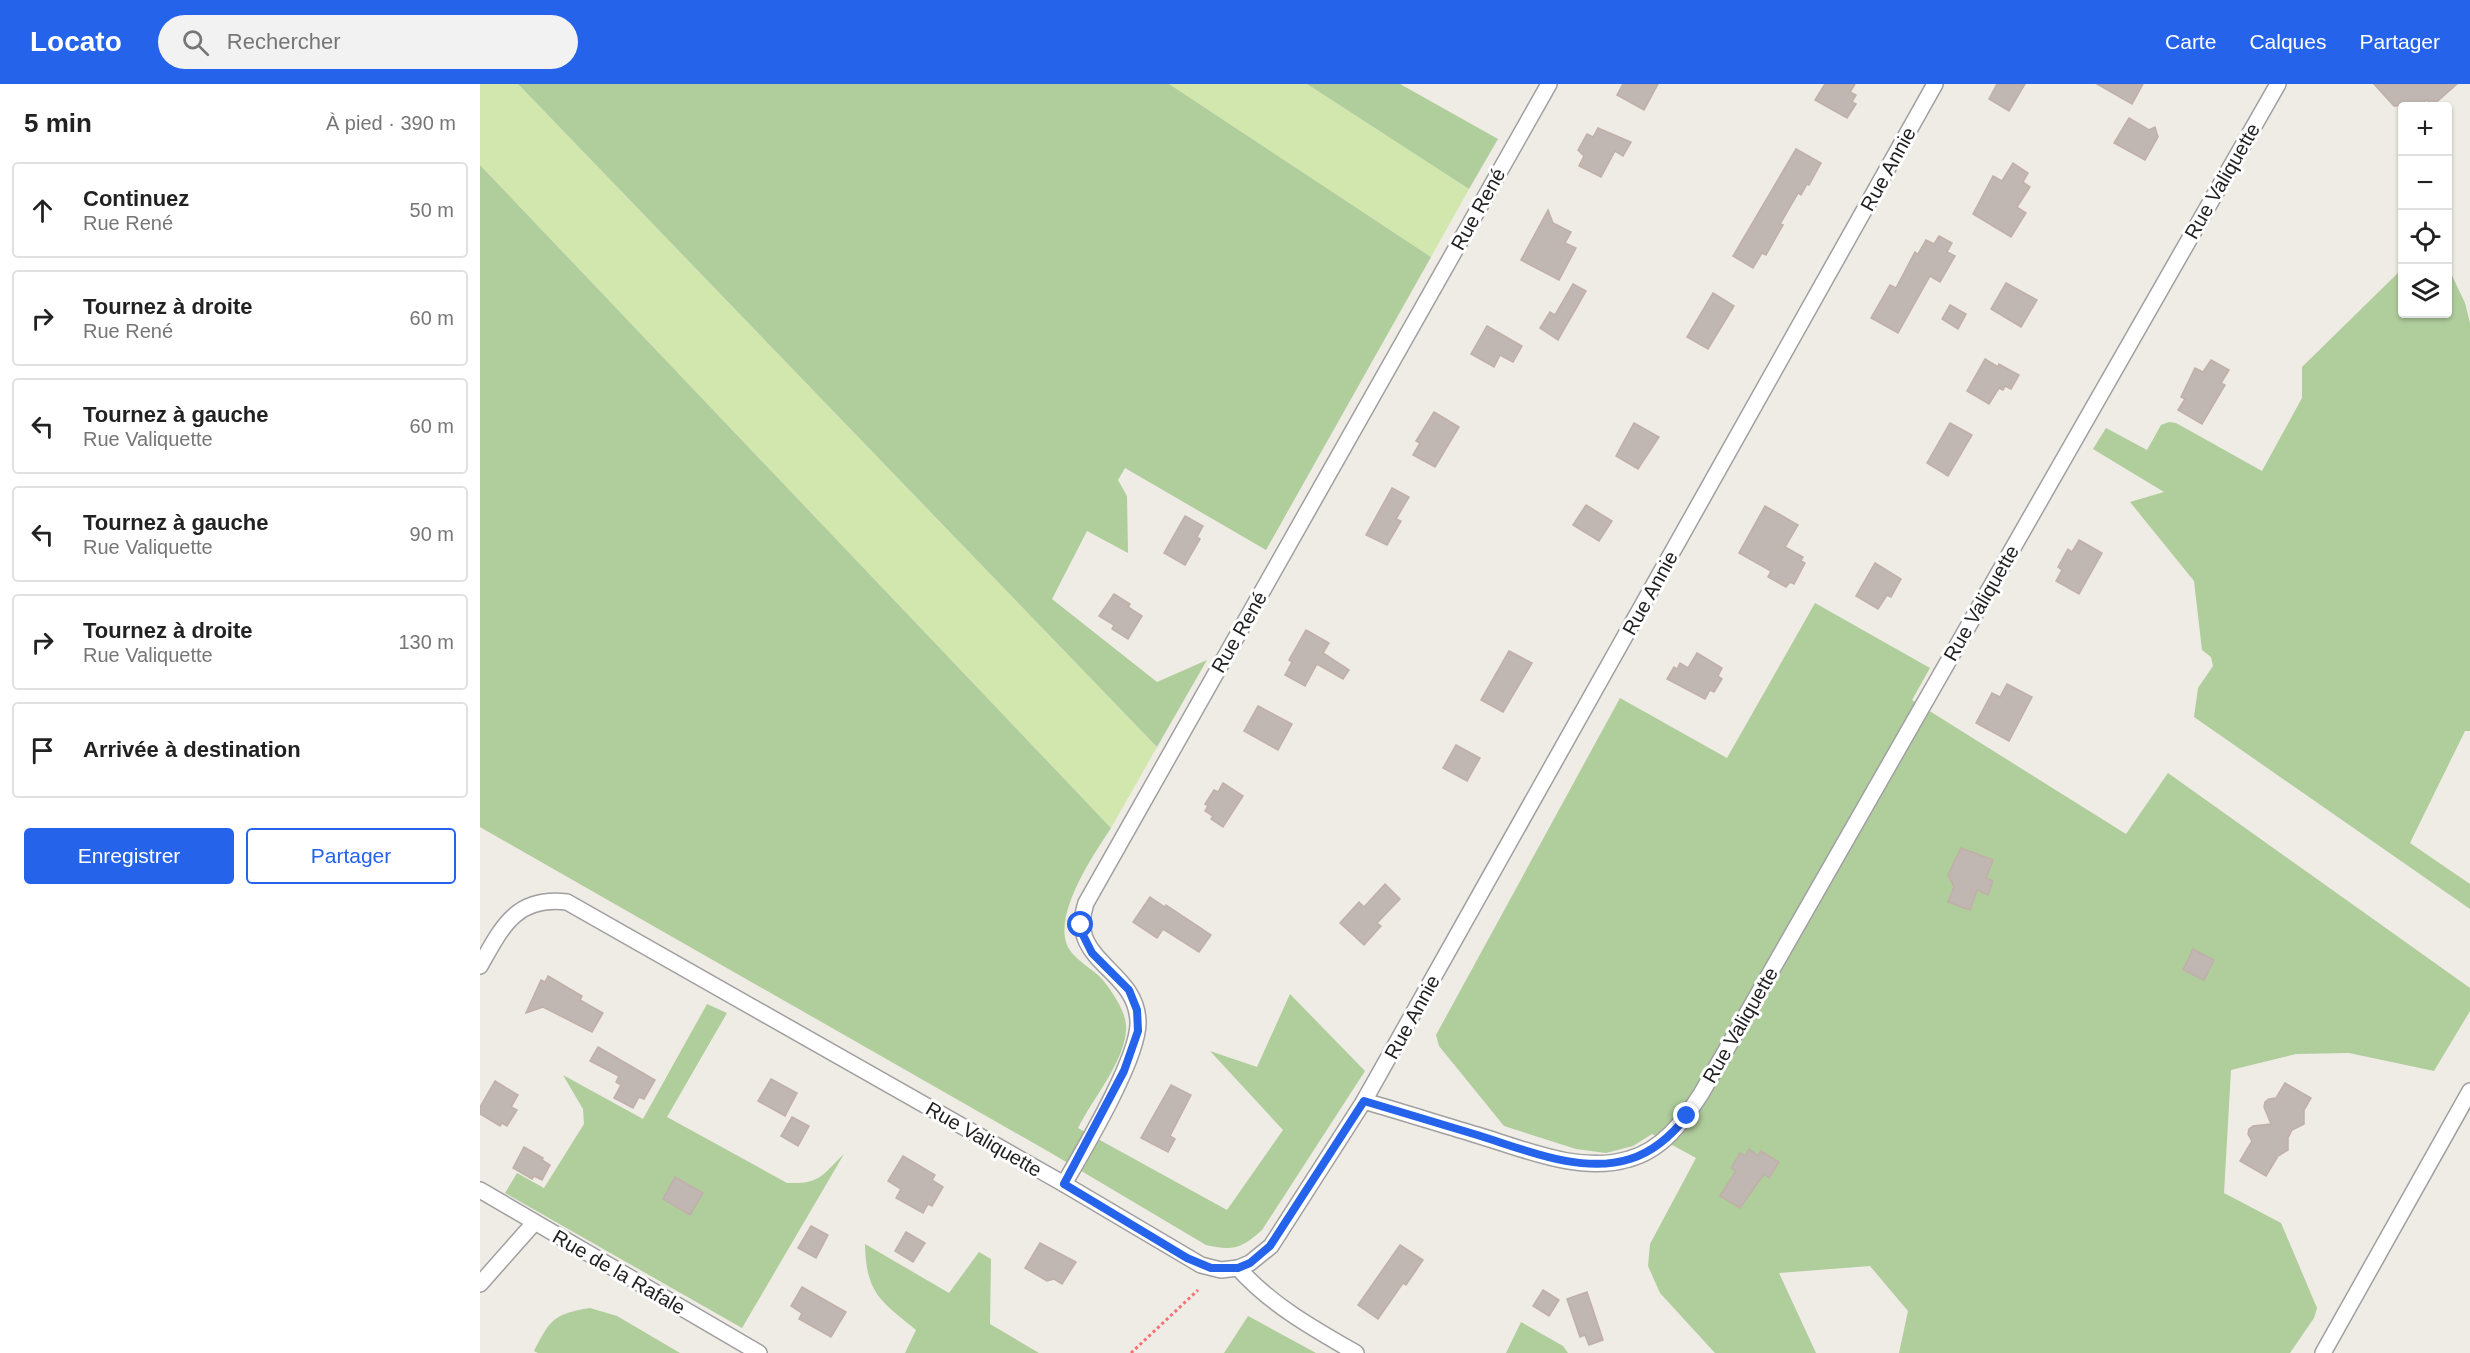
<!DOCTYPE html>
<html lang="fr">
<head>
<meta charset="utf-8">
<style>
	:root { --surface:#fff; --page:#f2f2f2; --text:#222; --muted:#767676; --line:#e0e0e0; --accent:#2563eb }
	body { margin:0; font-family:Helvetica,sans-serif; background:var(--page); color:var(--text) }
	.controls { position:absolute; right:18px; top:18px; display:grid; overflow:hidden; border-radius:6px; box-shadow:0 2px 4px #0004 }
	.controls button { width:54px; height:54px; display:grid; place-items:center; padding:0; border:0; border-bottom:2px solid var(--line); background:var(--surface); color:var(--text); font:30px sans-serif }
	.stop { position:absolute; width:18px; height:18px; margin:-14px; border:4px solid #2563eb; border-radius:50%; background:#fff }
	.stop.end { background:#2563eb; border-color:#fff; box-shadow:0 2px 6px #0008 }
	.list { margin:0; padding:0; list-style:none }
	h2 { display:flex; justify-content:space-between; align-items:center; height:78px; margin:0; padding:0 24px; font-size:26px }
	h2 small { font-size:20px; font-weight:400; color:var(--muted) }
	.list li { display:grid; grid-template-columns:39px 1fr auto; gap:18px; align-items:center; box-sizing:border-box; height:96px; margin:0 12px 12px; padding:0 12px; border:2px solid var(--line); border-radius:6px }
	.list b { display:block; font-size:22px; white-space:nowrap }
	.list p { margin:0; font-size:20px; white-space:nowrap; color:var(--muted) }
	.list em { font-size:20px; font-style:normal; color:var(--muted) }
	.actions { display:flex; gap:12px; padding:18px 24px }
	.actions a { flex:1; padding:14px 0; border:2px solid var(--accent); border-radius:6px; text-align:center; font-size:21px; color:var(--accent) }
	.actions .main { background:var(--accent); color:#fff }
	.icon { flex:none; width:33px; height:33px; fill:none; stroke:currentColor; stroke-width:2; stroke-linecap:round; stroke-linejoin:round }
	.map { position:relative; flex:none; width:1990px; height:1269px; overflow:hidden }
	header { display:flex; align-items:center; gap:36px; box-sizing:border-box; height:84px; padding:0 30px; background:var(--accent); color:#fff }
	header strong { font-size:28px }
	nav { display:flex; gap:33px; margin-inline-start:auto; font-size:21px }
	.search { width:420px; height:54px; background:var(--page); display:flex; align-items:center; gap:15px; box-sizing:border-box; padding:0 21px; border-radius:33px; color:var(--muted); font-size:22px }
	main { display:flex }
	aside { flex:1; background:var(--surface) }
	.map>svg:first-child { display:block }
	.grass { fill:#d1e7ad }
	.forest { fill:#b0cd9c }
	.building { fill:#c0b6b2; stroke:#c0b0a8; stroke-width:1.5 }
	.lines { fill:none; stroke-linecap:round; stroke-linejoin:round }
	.minor-casing { stroke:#a0a0a0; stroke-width:18 }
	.path { stroke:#f57174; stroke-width:3; stroke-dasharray:3 3; stroke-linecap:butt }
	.minor { stroke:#fff; stroke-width:15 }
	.route { stroke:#2563eb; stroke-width:8 }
	.labels { text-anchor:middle; stroke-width:6; stroke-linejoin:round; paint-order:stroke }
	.street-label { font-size:20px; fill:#1f1f1f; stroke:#fff }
</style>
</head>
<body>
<header>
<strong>Locato</strong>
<div class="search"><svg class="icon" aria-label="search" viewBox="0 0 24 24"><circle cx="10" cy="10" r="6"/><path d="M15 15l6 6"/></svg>Rechercher</div>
<nav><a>Carte</a><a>Calques</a><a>Partager</a></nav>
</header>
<main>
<aside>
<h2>5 min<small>À pied · 390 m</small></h2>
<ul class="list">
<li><svg class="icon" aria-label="ahead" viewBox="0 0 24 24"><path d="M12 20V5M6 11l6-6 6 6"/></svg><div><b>Continuez</b><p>Rue René</p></div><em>50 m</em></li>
<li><svg class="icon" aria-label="right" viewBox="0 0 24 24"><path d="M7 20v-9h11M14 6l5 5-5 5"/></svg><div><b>Tournez à droite</b><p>Rue René</p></div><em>60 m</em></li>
<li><svg class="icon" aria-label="left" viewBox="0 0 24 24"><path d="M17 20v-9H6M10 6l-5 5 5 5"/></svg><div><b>Tournez à gauche</b><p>Rue Valiquette</p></div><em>60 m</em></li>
<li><svg class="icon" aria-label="left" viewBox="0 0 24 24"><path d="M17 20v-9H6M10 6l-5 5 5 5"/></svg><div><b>Tournez à gauche</b><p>Rue Valiquette</p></div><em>90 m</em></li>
<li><svg class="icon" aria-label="right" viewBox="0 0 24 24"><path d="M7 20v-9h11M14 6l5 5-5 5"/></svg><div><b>Tournez à droite</b><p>Rue Valiquette</p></div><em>130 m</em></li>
<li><svg class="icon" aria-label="arrive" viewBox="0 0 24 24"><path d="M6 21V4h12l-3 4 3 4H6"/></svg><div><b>Arrivée à destination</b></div></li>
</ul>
<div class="actions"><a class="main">Enregistrer</a><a>Partager</a></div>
</aside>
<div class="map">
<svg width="1990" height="1269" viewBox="0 0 1990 1269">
	<rect width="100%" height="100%" fill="#efebe5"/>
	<g class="grass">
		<path d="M0,0H38L677,663L631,744L0,81Z"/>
		<path d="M689,0H827L989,105L951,173Z"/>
	</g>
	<g class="forest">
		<path d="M38,0H689L951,173L786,466L645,384L638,396L647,412L648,469L607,447L572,515L677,598L727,576L677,663Z"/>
		<path d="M827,0H920L1018,55L989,105Z"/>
		<path d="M0,81L631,744C614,770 566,839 592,869C602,881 617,887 626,900C634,911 645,927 646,941C648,974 612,1015 598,1044L747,1126L803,1046L730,967L777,983L810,910L885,987L782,1146C761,1165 753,1167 726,1161L571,1069L0,743Z"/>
		<path d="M1968,183L1985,219L1990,239V647H1985L1930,759L1990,800V825L1714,633L1718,604L1733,582L1731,573L1722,566L1714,497L1650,418L1684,408L1613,365L1626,344L1667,366L1681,341L1689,338L1696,339L1782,387L1822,314V283L1922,185V230H1968Z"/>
		<path d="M1335,519L1450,584L1432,616L1646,750L1688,689L1990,904V927L1954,987L1869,969L1816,970L1751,986L1744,1109L1801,1139L1837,1224L1834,1234L1810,1269H1419L1428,1227L1390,1182L1299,1189L1336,1269H1235L1180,1209L1168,1182L1170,1160L1216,1074L1172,1050L1153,1062L1126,1069L1096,1065L1024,1042L959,962L956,951L1140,614L1247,674Z"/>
		<path d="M227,920L247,929L187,1033L307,1099C341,1100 341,1092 364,1070L262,1244L25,1109L37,1089L64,1104L104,1040L103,1025L83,991L163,1035Z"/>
		<path d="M385,1160L469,1209L499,1168L511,1175L510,1240L559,1269H425L436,1246C401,1217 386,1210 385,1160Z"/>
		<path d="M110,1224L137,1232L200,1269H58L54,1267C70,1235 74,1230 110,1224Z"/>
		<path d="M768,1232L836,1269H744Z"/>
		<path d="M1041,1238L1083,1262L1088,1269H1026Z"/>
	</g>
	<g class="building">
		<path d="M1143,0H1178L1164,26L1137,11Z"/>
		<path d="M1345,0H1375L1370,8L1376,11L1372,18L1376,20L1367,34L1335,16Z"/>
		<path d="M1517,0H1545L1529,27L1509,15Z"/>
		<path d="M1617,0H1663L1652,20Z"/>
		<path d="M1894,0H1977L1952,22L1947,16L1939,22H1914Z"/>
		<path d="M1649,34L1669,46L1675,43L1678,53L1665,76L1634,59Z"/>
		<path d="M1118,44L1151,58L1143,72L1135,67L1121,93L1099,82L1104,72L1098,66L1107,50L1113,53Z"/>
		<path d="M1316,65L1341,79L1329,101L1327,100L1321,111L1318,109L1300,140L1303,141L1286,171L1282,169L1273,184L1253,172Z"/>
		<path d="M1533,79L1548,89L1543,98L1550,103L1537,123L1546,129L1531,153L1493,130L1513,92L1522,97Z"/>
		<path d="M1068,126L1073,139L1091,148L1085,159L1096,164L1079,196L1041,176Z"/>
		<path d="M1459,152L1472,159L1467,168L1475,172L1460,198L1450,192L1418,249L1391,234L1410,201L1416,204L1435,168L1438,170L1446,156L1454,160Z"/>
		<path d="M1526,199L1557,216L1541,243L1511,225Z"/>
		<path d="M1093,200L1106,207L1078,256L1060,244L1070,228L1075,231Z"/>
		<path d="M1233,209L1254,222L1228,265L1207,253Z"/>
		<path d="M1470,221L1486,230L1478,245L1462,235Z"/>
		<path d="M1007,242L1042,262L1033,278L1020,271L1014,283L991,270Z"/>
		<path d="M1505,275L1518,283L1519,280L1539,291L1531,305L1525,302L1523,306L1519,304L1509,320L1487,307Z"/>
		<path d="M1731,276L1749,286L1741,299L1745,301L1722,340L1698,326L1705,315L1701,313L1715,284L1723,288Z"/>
		<path d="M954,328L979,343L955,383L933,371L940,359L936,357Z"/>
		<path d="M1154,339L1179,353L1158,385L1136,372Z"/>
		<path d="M1470,339L1492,351L1468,392L1447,379Z"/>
		<path d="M912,404L929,413L916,435L921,437L907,461L886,451Z"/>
		<path d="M1106,421L1132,437L1119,457L1093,441Z"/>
		<path d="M1285,422L1318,441L1305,463L1323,473L1321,477L1325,479L1314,500L1310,498L1306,503L1288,493L1291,487L1259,469Z"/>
		<path d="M705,432L723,442L717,453L720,455L705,481L684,469Z"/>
		<path d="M1599,456L1622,469L1599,510L1576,497L1582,486L1578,483L1588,465L1592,468Z"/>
		<path d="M1395,479L1421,495L1411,513L1407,511L1398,525L1376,512Z"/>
		<path d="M634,510L650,520L648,523L662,532L648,555L632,545L634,541L619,532Z"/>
		<path d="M826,546L849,559L843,569L869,586L863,595L837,580L825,602L805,591L812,578L809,576Z"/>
		<path d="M1029,567L1052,579L1023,628L1001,616Z"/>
		<path d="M1217,569L1242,584L1238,592L1242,595L1234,608L1230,606L1225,615L1187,595L1194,583L1197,585L1200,579L1208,584Z"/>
		<path d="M1527,600L1552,613L1529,657L1496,639L1512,609L1520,613Z"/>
		<path d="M778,622L812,640L798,666L764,647Z"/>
		<path d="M976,661L1000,674L987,697L963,684Z"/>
		<path d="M743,699L763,712L743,743L731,735L733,732L725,727L728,722L725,720L734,706L738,708Z"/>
		<path d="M1481,764L1513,776L1506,794L1513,797L1508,811L1497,806L1490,826L1468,818L1474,803L1468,791Z"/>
		<path d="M905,800L920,815L897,839L901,842L884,861L860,839L879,818L884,823Z"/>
		<path d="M670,813L685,823L686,821L731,851L719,868L683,845L677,854L653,838Z"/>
		<path d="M1713,865L1734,876L1724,896L1703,886Z"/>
		<path d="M68,892L102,912L100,916L123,929L112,948L63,923L46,929L61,896L65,898Z"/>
		<path d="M118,963L175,996L164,1015L159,1013L153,1024L134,1014L141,1001L136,998L139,992L110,977Z"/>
		<path d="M291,995L317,1009L305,1032L278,1017Z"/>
		<path d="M15,997L38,1011L31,1023L37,1026L27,1042L22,1039L20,1042L0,1030V1023Z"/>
		<path d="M1805,999L1831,1014L1824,1026V1040L1812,1046L1808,1054V1066L1798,1072L1786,1092L1760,1077L1772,1057L1768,1050L1769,1045L1773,1042L1791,1040L1784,1023L1785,1018L1789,1015L1796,1014Z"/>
		<path d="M691,1001L711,1011L690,1052L695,1055L688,1068L661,1054Z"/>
		<path d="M312,1033L329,1042L318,1062L301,1052Z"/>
		<path d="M44,1063L63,1074L62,1076L70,1081L62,1096L54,1092L52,1095L33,1084Z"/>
		<path d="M1269,1065L1278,1072L1281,1067L1299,1078L1289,1094L1284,1090L1260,1124L1240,1112L1256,1087L1251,1084L1260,1069L1265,1072Z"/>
		<path d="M423,1072L455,1091L452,1096L463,1103L452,1122L448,1120L443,1129L416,1114L421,1105L408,1097Z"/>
		<path d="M195,1093L223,1109L210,1131L183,1115Z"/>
		<path d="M331,1142L348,1151L336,1174L318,1164Z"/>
		<path d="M426,1148L445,1159L433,1178L415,1167Z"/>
		<path d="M560,1159L596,1178L582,1200L574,1195L567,1197L545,1184Z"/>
		<path d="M920,1161L943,1176L926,1201L923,1199L898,1235L878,1221Z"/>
		<path d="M322,1203L366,1228L351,1253L319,1235L322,1229L311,1222Z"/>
		<path d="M1063,1206L1079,1216L1069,1232L1053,1222Z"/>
		<path d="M1107,1208L1123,1256L1109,1261L1105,1251L1100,1253L1087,1215Z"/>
	</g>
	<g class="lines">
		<g class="minor-casing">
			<g id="minor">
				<path d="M0,882C22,843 36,812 87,818L584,1100L721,1181L741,1186L758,1184L770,1179L791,1162L884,1017C922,1028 960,1040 997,1051C1044,1065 1100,1090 1149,1075C1182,1066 1203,1038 1221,1010L1798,0"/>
				<path d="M884,1017L1455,0"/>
				<path d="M584,1100C603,1067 660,972 658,937C656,884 586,878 606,819L1069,0"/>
				<path d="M0,1106L279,1269"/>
				<path d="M758,1184C791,1221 834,1245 876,1269"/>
				<path d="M0,1200L54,1139"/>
				<path d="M1843,1269L1990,1007"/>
			</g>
		</g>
		<path class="path" d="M651,1269L718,1206"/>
		<use href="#minor" class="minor"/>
	</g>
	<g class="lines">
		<path class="route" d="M601,841L603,851L612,869L649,906L657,926L658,947L644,987L584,1100L707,1174L731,1184H758L770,1179L790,1162L884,1017C920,1028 957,1039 994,1050C1041,1064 1100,1091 1150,1075C1173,1068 1192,1051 1207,1032"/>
	</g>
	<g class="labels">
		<g class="street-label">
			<text transform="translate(1408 85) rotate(-61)" y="7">Rue Annie</text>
			<text transform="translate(1742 97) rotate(-60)" y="7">Rue Valiquette</text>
			<text transform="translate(998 125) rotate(-61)" y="7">Rue René</text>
			<text transform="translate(1170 509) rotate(-61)" y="7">Rue Annie</text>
			<text transform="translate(1501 519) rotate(-60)" y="7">Rue Valiquette</text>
			<text transform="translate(759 548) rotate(-60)" y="7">Rue René</text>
			<text transform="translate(932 933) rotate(-61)" y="7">Rue Annie</text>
			<text transform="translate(1260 941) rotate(-60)" y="7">Rue Valiquette</text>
			<text transform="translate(504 1055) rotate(30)" y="7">Rue Valiquette</text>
			<text transform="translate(139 1188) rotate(30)" y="7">Rue de la Rafale</text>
		</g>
	</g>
</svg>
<div class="controls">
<button>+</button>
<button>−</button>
<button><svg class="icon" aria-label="locate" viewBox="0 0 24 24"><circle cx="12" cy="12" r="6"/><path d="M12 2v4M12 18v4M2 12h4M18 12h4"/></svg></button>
<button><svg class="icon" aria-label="layers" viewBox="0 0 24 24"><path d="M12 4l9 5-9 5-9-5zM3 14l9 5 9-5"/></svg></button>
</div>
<div class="stop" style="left:601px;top:841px"></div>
<div class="stop end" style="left:1207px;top:1032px"></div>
</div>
</main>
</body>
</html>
